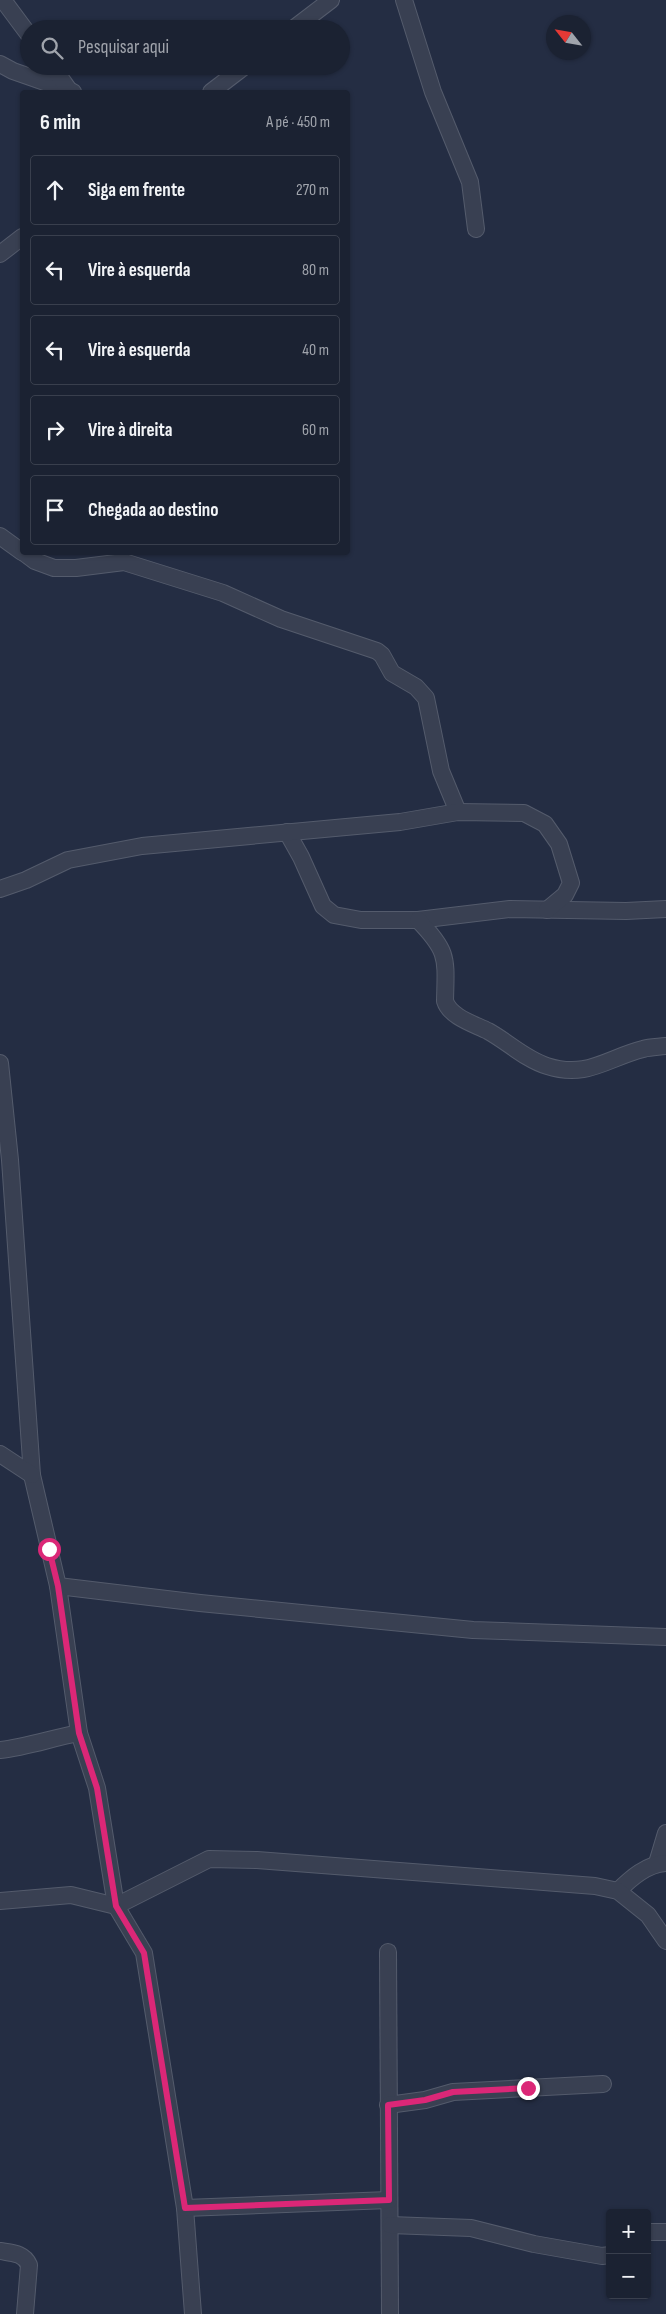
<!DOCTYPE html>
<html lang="pt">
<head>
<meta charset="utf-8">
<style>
	:root { --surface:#1b2232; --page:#242a3a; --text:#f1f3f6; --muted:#a0a4ac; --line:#393f4d }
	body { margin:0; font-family:"Sofia Sans Condensed",sans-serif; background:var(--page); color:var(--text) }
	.controls { position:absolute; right:15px; bottom:15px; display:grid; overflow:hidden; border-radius:5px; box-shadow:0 1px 4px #0004 }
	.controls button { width:45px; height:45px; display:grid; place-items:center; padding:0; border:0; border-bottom:1px solid var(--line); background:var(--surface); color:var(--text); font:25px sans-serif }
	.compass { position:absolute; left:546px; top:15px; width:45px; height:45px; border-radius:50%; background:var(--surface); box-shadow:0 1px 4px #0004; rotate:301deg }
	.stop { position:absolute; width:15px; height:15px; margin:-11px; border:4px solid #db2777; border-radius:50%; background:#fff }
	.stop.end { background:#db2777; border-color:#fff; box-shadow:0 1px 5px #0008 }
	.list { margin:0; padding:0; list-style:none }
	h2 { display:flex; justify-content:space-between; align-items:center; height:65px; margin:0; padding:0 20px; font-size:21px }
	h2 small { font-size:16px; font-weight:400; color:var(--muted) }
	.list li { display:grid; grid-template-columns:32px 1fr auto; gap:15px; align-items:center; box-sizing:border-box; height:70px; margin:0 10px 10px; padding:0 10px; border:1px solid var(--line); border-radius:5px }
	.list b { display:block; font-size:19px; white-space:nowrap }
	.list em { font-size:16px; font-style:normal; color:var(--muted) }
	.icon { flex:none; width:28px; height:28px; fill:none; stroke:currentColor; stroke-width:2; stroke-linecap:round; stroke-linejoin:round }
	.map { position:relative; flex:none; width:666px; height:2314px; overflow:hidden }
	.search { position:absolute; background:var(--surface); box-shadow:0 1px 4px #0004; left:20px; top:20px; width:330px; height:55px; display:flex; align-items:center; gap:12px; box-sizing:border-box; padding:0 18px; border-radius:28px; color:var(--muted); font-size:19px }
	.panel { position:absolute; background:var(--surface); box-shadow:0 1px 4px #0004; left:20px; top:90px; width:330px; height:465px; border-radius:5px }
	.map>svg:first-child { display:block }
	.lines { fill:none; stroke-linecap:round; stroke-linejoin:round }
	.minor-casing { stroke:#545b6c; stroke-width:18 }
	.minor { stroke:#394052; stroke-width:16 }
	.route { stroke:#db2777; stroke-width:6 }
</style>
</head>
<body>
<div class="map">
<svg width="666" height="2314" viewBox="0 0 666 2314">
	<rect width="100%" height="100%" fill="#242d43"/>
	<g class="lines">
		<g class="minor-casing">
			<g id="minor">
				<path d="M3,0L29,35"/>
				<path d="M404,0L433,92L470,182L476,229"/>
				<path d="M293,29L331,0"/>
				<path d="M0,64L13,71L73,92"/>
				<path d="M52,66L69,90"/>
				<path d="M211,92L245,66"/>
				<path d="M0,254L22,237"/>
				<path d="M0,536L22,552"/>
				<path d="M23,552L35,561L54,568H76L124,562L223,593L281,619L377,651L382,655L392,673L416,687L426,698L441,771L458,812"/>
				<path d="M287,832L301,857L323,906L334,915L361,920H418L510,909L626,911L666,909"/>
				<path d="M0,889L26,880L68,860L142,846L400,822L458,812L524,813L545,824L559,844L571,883L565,895L547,910"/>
				<path d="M418,920C449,952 446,958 445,1001C450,1017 474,1024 488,1031C508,1042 525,1059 547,1066C587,1079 607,1058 643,1049C650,1047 659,1047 666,1046"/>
				<path d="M0,1063L10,1160L32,1475L58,1586L79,1733L97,1788L116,1906L144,1953L185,2208L193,2314"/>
				<path d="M0,1454L32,1475"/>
				<path d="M58,1586L200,1603L473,1630L666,1637"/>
				<path d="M0,1750C27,1747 52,1738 79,1733"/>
				<path d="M657,1863L666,1833"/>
				<path d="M618,1891C631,1878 647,1864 666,1863"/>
				<path d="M0,1901L71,1895L116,1906L209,1859L257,1860L595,1886L618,1891L648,1915L666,1941"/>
				<path d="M388,1952L390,2314"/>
				<path d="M388,2105L425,2100L453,2092L603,2084"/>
				<path d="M185,2208L389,2200"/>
				<path d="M390,2225L471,2228L534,2244L602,2256L610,2255"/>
				<path d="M647,2232H666"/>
				<path d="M0,2251C12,2253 24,2253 29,2265L25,2314"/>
			</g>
		</g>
		<use href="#minor" class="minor"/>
	</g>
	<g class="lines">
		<path class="route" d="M49,1549L58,1586L79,1733L97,1788L116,1906L144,1953L185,2208L389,2200L388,2105L425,2100L453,2092L528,2088"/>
	</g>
</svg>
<div class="controls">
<button>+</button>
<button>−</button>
</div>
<svg class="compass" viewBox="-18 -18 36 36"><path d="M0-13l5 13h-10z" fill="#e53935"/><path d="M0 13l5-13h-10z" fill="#a0a4ac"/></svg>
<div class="stop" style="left:49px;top:1549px"></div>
<div class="stop end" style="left:528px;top:2088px"></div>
<div class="search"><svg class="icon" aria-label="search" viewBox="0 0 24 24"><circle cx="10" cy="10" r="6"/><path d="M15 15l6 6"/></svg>Pesquisar aqui</div>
<section class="panel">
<h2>6 min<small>A pé · 450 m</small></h2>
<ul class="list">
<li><svg class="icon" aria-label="ahead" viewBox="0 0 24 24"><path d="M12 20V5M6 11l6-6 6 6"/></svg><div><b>Siga em frente</b></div><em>270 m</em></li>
<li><svg class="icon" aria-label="left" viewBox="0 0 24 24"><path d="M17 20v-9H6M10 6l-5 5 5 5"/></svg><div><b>Vire à esquerda</b></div><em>80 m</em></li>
<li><svg class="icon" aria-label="left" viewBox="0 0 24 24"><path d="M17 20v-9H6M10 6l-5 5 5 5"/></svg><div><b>Vire à esquerda</b></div><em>40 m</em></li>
<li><svg class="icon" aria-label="right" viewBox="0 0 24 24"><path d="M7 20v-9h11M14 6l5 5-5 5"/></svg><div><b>Vire à direita</b></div><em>60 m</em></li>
<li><svg class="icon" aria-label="arrive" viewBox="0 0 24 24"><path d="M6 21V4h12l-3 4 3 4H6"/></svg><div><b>Chegada ao destino</b></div></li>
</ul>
</section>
</div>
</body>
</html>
